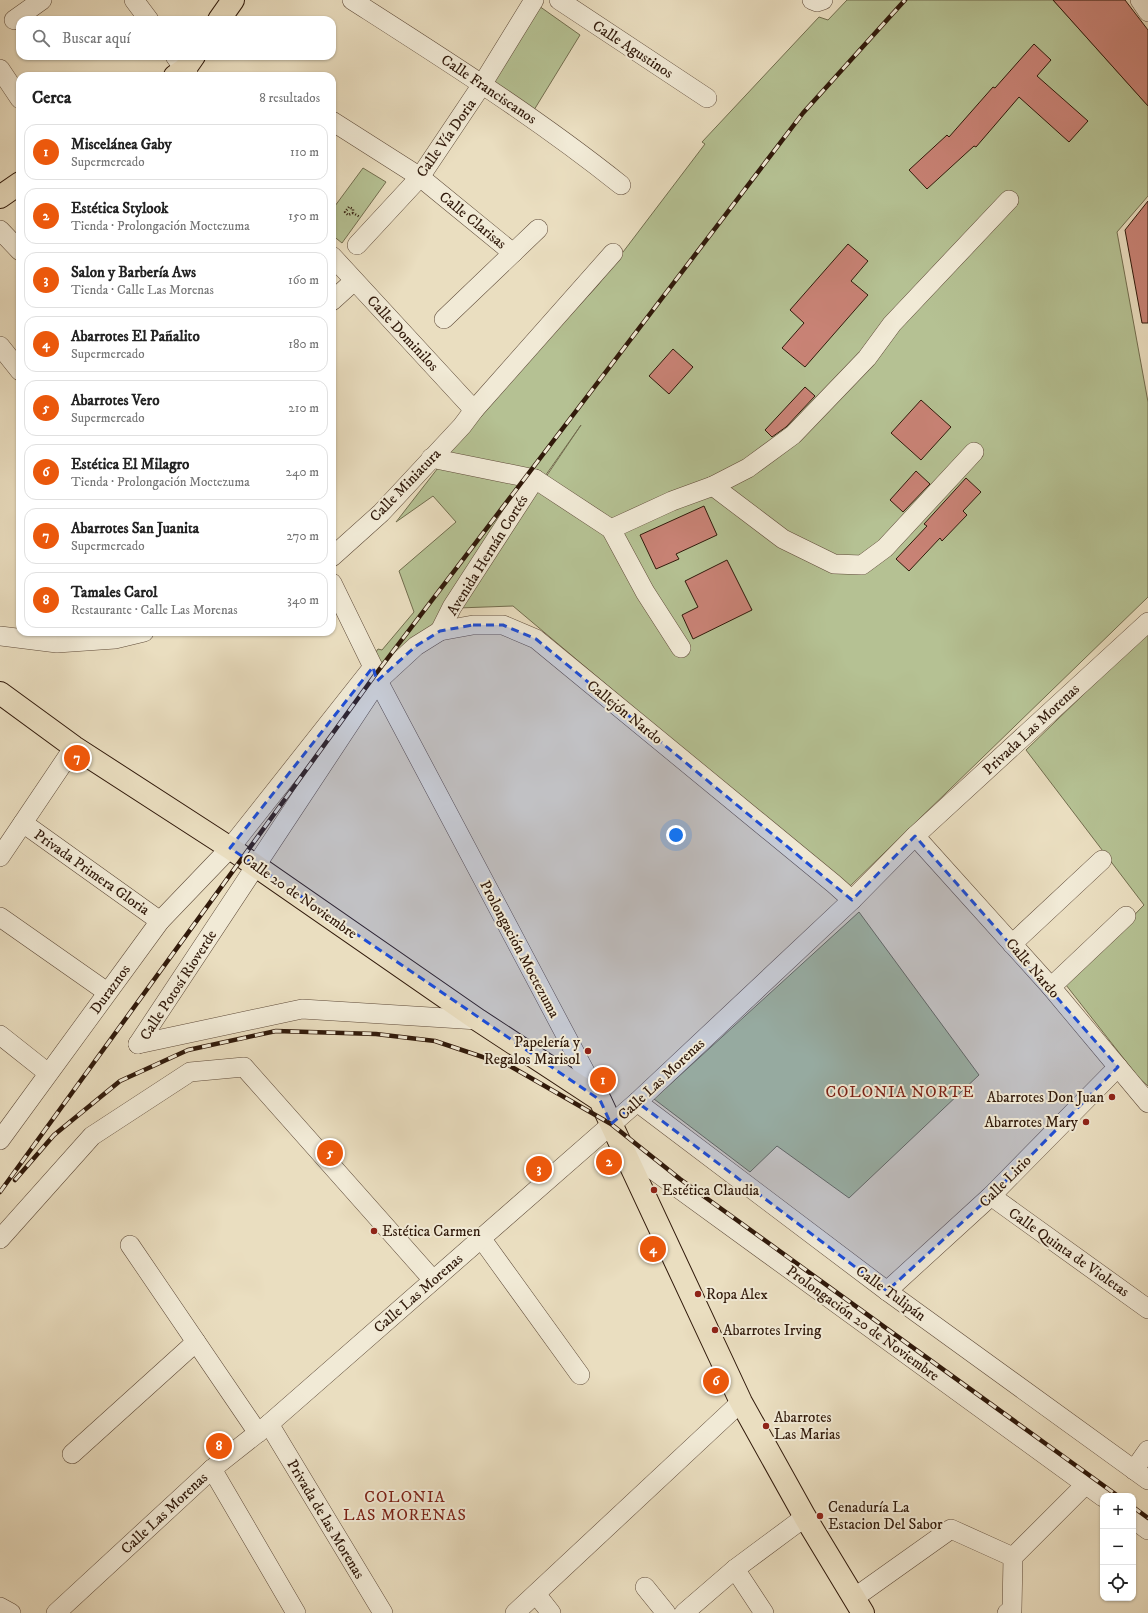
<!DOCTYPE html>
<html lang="es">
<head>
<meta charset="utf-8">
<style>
	:root { --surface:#fff; --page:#f6f6f6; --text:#222; --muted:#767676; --line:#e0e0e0; --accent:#ea580c }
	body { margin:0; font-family:"IM FELL DW Pica",serif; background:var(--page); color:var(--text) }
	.controls { position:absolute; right:12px; bottom:12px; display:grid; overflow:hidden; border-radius:8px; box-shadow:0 1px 3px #0004 }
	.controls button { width:36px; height:36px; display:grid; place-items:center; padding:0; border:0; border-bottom:1px solid var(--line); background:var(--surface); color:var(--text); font:20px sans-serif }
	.you { position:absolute; left:676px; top:835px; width:14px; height:14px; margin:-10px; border:3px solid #fff; border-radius:50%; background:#1a73e8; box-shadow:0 0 0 6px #1a73e833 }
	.badge { display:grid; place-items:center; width:26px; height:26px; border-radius:50%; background:var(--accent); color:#fff; font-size:13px; font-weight:700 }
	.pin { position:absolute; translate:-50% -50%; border:2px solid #fff; box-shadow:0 1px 4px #0006 }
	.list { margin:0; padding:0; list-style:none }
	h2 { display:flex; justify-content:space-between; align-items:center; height:52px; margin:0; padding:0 16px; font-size:17px }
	h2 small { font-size:13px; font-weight:400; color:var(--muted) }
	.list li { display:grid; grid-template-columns:26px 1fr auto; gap:12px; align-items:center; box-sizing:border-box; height:56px; margin:0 8px 8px; padding:0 8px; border:1px solid var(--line); border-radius:12px }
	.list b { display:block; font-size:15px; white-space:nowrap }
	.list p { margin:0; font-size:13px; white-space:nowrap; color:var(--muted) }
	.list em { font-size:13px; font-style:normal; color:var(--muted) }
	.icon { flex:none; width:22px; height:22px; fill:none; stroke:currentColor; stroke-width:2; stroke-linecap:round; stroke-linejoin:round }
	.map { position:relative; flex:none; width:1148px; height:1613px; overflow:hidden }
	.search { position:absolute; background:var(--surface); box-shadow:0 1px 3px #0004; left:16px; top:16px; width:320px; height:44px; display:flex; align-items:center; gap:10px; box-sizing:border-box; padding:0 14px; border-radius:12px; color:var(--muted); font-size:15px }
	.panel { position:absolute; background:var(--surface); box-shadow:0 1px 3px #0004; left:16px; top:72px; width:320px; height:564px; border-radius:12px }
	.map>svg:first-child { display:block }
	.green { fill:#b5c193; stroke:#726d4e; fill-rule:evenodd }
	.building { fill:#c98376; stroke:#30190a }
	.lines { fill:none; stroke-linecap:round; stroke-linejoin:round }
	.minor-casing { stroke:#5e4a38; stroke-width:20 }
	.major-casing { stroke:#30190a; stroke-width:24 }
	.path { stroke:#30190a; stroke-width:2.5; stroke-dasharray:1 2; stroke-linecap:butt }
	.minor { stroke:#f1ead6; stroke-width:19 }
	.major { stroke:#eadec0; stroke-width:22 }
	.rail-casing { stroke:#30190a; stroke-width:4.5 }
	.rail { stroke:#f1ead6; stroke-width:3; stroke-dasharray:9; stroke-linecap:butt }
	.marked { fill:#1d4ed8; fill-opacity:0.2; stroke:#1d4ed8; stroke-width:3; stroke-dasharray:8 5; stroke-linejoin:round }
	.poi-dot { fill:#8f2418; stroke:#f1ead6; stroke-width:1.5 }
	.labels { text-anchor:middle; stroke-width:4; stroke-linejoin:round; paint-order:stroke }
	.street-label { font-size:15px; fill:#30190a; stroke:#f1ead6 }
	.poi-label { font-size:15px; fill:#30190a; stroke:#f1ead6; text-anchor:start }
	.neighbourhood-label { font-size:16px; letter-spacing:1px; fill:#7a1f14; stroke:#f1ead6 }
</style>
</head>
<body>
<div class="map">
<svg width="1148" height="1613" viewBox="0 0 1148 1613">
	<rect width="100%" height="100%" fill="#eadec0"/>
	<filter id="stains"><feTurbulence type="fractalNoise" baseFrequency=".005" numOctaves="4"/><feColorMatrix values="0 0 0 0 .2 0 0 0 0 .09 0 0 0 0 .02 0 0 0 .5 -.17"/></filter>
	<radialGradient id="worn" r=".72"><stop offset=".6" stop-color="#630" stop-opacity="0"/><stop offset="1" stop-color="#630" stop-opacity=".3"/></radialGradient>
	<g class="green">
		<path d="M847,0H1053L1148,106V196L1117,232L1148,402V597L848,888L513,606L458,608L382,674L371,659L378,649L382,650L414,612L399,571L456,522L433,496L396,522L483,410L598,285L705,144L702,142L819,17L828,20ZM581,425L487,564L538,486Z"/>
		<path d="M539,6L580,35L534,110L491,82Z"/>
		<path d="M363,168L386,182L342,243L332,235V210Z"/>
		<path d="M1148,632V1086L1139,1078L1066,985L1144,905L1026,750Z"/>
		<path d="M859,912L979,1075L849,1198L777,1146L750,1172L654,1099Z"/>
	</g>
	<g class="building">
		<path d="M1053,0H1125L1148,30V106Z"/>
		<path d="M1034,44L1051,60L1037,76L1088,121L1069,142L1019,97L976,147L974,146L927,189L909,170L947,135L949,137L993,87L995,88Z"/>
		<path d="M1148,201V323H1142L1125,230Z"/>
		<path d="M848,244L868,261L851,281L868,295L805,367L782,348L804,323L790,310Z"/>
		<path d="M673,349L693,367L669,394L649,376Z"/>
		<path d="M805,387L815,396L786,427L772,437L765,430Z"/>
		<path d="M921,400L951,427L921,460L891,433Z"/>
		<path d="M916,471L930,484L903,512L890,500Z"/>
		<path d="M966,478L981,492L963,511L967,515L942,541L940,538L909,571L896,559L927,526L924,524Z"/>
		<path d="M704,506L717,535L676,554L679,559L656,569L640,535Z"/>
		<path d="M727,560L752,610L693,639L682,615L698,607L685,581Z"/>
	</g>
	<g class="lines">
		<g class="minor-casing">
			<g id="minor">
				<path d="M134,0L149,20"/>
				<path d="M352,0C444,59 536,117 621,185"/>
				<path d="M559,0L707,98"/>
				<path d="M812,0L817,2L823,0"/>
				<path d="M1140,0L1148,12"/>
				<path d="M14,20L42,0"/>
				<path d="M175,56L189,76"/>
				<path d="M0,69L20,99"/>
				<path d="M332,121L420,177L513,253"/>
				<path d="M0,230L20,251"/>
				<path d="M357,245L420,177L483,83L534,0"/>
				<path d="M332,256L474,410"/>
				<path d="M332,301L354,281"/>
				<path d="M444,319L538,229"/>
				<path d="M0,346L20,371"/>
				<path d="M431,458L535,479L611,529L645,592L681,648"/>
				<path d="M713,486L783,539L834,564L862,565L885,548L974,452"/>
				<path d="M611,529L672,501L713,486L748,468L793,435L867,358L892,324L1009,200"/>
				<path d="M332,557L381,513L462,426L474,410L613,253"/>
				<path d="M332,583L373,667L378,681L600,1100"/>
				<path d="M440,631L452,607L535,479"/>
				<path d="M0,636L57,643L115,639L144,632"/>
				<path d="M23,823L160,921"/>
				<path d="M915,836L1051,987L1148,1103"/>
				<path d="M0,857L74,747"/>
				<path d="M0,917L107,992"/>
				<path d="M1012,944L1102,860"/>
				<path d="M1051,987L1126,916"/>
				<path d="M0,1035L48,1073"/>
				<path d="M138,1044L378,681L416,646L440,631L473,625H503L536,639L834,884L852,900"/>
				<path d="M138,1044L302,1009L478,1020"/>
				<path d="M637,1102L887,1291L1148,1480"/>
				<path d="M0,1140L160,921L230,848L373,667"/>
				<path d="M623,1148L1103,1497"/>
				<path d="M991,1196L1148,1309"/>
				<path d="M481,1238L580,1375"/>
				<path d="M0,1239L92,1136L190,1072L244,1067L433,1280"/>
				<path d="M130,1245L258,1433"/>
				<path d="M887,1291L991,1196L1118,1067"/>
				<path d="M269,1424L383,1613"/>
				<path d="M72,1454L196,1342"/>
				<path d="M212,1469L296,1613"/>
				<path d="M1134,1470L1148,1450"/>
				<path d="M1133,1519L1148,1530"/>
				<path d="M735,1569L764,1613"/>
				<path d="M645,1587L666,1613"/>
				<path d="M536,1594L551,1613"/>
				<path d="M854,1598L951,1529L1013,1557"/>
				<path d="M0,1607L11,1613"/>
				<path d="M56,1613L212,1469L269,1424L637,1102L852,900L915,836L1148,622"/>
				<path d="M515,1613L741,1402"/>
				<path d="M684,1613L735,1569L805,1517"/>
				<path d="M1007,1613L1012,1610L1013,1557L1085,1485"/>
			</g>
		</g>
		<g class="major-casing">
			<g id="major">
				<path d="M219,20L233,0"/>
				<path d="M175,76L185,69L194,56"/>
				<path d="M0,197L20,183"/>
				<path d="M0,693L74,747L230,848L478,1020L600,1100L741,1402L805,1517L863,1613"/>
			</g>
		</g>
		<path class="path" d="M353,213L348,215L345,212L349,207L353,209V213L360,217"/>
		<use href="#minor" class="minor"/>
		<use href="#major" class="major"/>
		<g class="rail-casing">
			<g id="rail">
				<path d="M15,1180L54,1135L120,1081L188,1050L276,1031L376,1034L435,1041L510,1066L611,1124L680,1179L1118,1496"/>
				<path d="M0,1192L375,675L803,113L905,0"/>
				<path d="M1133,1507L1148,1518"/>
			</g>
		</g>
		<use href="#rail" class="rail"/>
	</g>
	<path class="marked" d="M473,625H503L536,639L852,900L915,836L1118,1067L991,1196L887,1291L637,1102L611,1124L600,1100L230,848L373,667L377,681L416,646L440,631Z"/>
	<g class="poi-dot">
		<circle cx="588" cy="1051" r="4"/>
		<circle cx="1112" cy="1097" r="4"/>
		<circle cx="1086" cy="1122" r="4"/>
		<circle cx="654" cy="1190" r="4"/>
		<circle cx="374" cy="1231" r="4"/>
		<circle cx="698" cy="1294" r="4"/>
		<circle cx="715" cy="1330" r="4"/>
		<circle cx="766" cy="1426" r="4"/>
		<circle cx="820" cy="1516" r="4"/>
	</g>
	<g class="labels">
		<g class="street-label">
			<text transform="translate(633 49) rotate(33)" y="5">Calle Agustinos</text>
			<text transform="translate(489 89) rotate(34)" y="5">Calle Franciscanos</text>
			<text transform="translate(446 138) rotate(-55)" y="5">Calle Vía Doria</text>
			<text transform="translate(473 220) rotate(39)" y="5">Calle Clarisas</text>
			<text transform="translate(403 333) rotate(47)" y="5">Calle Dominilos</text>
			<text transform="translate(405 485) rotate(-46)" y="5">Calle Miniatura</text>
			<text transform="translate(487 555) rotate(-58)" y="5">Avenida Hernán Cortés</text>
			<text transform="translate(625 712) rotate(39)" y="5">Callejón Nardo</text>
			<text transform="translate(1031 729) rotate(-43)" y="5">Privada Las Morenas</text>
			<text transform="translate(92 872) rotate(35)" y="5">Privada Primera Gloria</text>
			<text transform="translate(300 896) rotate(35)" y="5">Calle 20 de Noviembre</text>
			<text transform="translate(520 949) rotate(62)" y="5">Prolongación Moctezuma</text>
			<text transform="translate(1033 968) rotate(49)" y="5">Calle Nardo</text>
			<text transform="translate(178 985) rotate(-57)" y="5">Calle Potosí Rioverde</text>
			<text transform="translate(110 989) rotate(-54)" y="5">Duraznos</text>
			<text transform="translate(661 1079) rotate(-43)" y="5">Calle Las Morenas</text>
			<text transform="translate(1005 1181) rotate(-45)" y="5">Calle Lirio</text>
			<text transform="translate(1069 1252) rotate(35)" y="5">Calle Quinta de Violetas</text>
			<text transform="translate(418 1293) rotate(-41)" y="5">Calle Las Morenas</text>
			<text transform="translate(891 1293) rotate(36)" y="5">Calle Tulipán</text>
			<text transform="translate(863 1323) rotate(36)" y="5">Prolongación 20 de Noviembre</text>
			<text transform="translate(164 1513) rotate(-43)" y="5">Calle Las Morenas</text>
			<text transform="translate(326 1519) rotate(59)" y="5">Privada de las Morenas</text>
		</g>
		<g class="poi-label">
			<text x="580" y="1047" text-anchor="end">Papelería y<tspan x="580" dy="17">Regalos Marisol</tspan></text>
			<text x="1104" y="1102" text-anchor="end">Abarrotes Don Juan</text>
			<text x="1078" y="1127" text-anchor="end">Abarrotes Mary</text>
			<text x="662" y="1195">Estética Claudia</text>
			<text x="382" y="1236">Estética Carmen</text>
			<text x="706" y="1299">Ropa Alex</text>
			<text x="723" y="1335">Abarrotes Irving</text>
			<text x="774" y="1422">Abarrotes<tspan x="774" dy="17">Las Marias</tspan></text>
			<text x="828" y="1512">Cenaduría La<tspan x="828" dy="17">Estacion Del Sabor</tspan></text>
		</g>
		<g class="neighbourhood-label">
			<text x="900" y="1097">COLONIA NORTE</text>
			<text x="405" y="1502">COLONIA<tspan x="405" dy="18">LAS MORENAS</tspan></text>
		</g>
	</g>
	<rect width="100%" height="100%" filter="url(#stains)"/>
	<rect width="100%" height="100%" fill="url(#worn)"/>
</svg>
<div class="controls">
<button>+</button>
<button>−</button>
<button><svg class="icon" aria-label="locate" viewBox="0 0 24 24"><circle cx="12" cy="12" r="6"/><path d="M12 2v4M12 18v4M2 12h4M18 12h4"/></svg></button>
</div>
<div class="you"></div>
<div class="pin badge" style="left:603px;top:1080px">1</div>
<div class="pin badge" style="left:609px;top:1162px">2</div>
<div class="pin badge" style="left:539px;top:1169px">3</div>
<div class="pin badge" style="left:653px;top:1249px">4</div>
<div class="pin badge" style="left:330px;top:1153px">5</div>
<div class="pin badge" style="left:716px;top:1381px">6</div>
<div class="pin badge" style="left:77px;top:758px">7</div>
<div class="pin badge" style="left:219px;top:1446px">8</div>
<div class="search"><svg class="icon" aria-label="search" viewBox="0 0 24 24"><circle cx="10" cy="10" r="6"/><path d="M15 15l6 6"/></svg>Buscar aquí</div>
<section class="panel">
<h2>Cerca<small>8 resultados</small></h2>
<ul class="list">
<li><span class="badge">1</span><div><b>Miscelánea Gaby</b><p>Supermercado</p></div><em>110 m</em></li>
<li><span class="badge">2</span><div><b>Estética Stylook</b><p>Tienda · Prolongación Moctezuma</p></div><em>150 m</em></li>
<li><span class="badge">3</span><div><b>Salon y Barbería Aws</b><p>Tienda · Calle Las Morenas</p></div><em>160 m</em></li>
<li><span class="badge">4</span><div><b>Abarrotes El Pañalito</b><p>Supermercado</p></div><em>180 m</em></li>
<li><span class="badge">5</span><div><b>Abarrotes Vero</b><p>Supermercado</p></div><em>210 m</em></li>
<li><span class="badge">6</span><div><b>Estética El Milagro</b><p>Tienda · Prolongación Moctezuma</p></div><em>240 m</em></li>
<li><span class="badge">7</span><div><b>Abarrotes San Juanita</b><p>Supermercado</p></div><em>270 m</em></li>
<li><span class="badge">8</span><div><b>Tamales Carol</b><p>Restaurante · Calle Las Morenas</p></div><em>340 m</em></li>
</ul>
</section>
</div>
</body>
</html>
